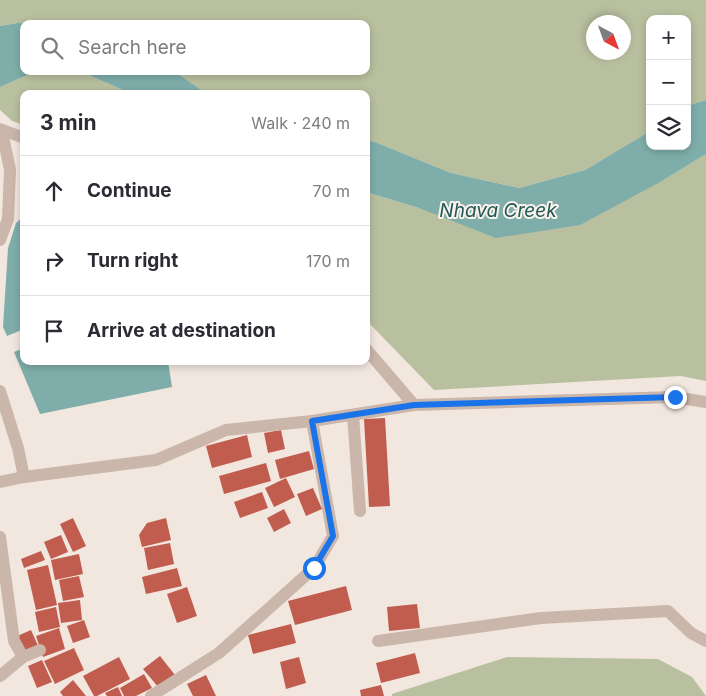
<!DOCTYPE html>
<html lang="en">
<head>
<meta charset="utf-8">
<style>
	:root { --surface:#fff; --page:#f2f2f3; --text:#2b2b33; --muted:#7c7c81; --line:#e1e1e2 }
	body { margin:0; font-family:Inter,sans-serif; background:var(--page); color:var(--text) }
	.controls { position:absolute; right:15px; top:15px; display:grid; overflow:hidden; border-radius:10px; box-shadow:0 2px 8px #0003 }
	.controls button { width:45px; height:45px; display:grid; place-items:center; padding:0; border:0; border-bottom:1px solid var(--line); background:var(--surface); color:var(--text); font:25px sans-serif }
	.compass { position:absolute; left:586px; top:15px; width:45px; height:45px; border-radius:50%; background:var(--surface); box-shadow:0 2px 8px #0003; rotate:139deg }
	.stop { position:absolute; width:15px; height:15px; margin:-11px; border:4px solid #1a73e8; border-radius:50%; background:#fff }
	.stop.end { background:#1a73e8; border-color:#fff; box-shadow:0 1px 5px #0008 }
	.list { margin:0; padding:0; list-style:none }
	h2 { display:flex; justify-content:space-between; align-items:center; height:65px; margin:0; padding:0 20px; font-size:21px }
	h2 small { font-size:16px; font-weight:400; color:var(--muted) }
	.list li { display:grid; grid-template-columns:32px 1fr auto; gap:15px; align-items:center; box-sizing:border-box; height:70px; padding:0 20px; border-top:1px solid var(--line) }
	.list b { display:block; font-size:19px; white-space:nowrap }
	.list em { font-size:16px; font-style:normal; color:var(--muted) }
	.icon { flex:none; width:28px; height:28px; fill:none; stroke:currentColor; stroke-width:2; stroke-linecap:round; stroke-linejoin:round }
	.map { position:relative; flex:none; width:706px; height:696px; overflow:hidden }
	.search { position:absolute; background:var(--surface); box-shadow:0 2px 8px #0003; left:20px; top:20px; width:350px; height:55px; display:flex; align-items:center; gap:12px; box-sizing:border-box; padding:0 18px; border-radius:10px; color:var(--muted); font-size:19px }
	.panel { position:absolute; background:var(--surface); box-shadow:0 2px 8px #0003; left:20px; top:90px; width:350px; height:275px; border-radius:10px }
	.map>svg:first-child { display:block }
	.green { fill:#b9c09f; fill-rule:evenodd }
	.water { fill:#7faeaa }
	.building { fill:#c15d4e }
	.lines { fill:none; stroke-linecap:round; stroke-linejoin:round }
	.minor { stroke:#cab6ab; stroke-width:12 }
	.route { stroke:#1a73e8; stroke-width:6 }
	.labels { text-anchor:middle; stroke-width:4; stroke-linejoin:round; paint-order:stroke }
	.water-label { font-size:19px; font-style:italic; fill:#215855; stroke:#f9f1eb }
</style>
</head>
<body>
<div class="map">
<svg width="706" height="696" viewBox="0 0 706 696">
	<rect width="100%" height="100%" fill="#f2e7df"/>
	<g class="green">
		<path d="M0,0H706V100L687,106V19H650V131L585,170L519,188L451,173L375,142L366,140V94H207L174,71H366V24L17,23L0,26ZM594,22H624V52H594Z"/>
		<path d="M32,73H84L132,94H24V125L12,121L0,110V87Z"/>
		<path d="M706,154V381L681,376L434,390L366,320V192L419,208L662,181Z"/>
		<path d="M507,657L658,659L692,677L706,696H392V694Z"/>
	</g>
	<g class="water">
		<path d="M17,23L64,24H24V71H174L207,94H132L84,73H32L0,87V26Z"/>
		<path d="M706,100V154L662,181L580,225L496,238L419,208L366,192V140L375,142L451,173L519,188L585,170L650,131V146H687V106Z"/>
		<path d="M24,216V329L7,336L3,327L8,248L16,223Z"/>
		<path d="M24,348V361H168L172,387L40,414L14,352Z"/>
	</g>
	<g class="building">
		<path d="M385,418L390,506L369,507L364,419Z"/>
		<path d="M281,430L285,449L268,453L264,433Z"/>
		<path d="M247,435L252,457L212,468L206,446Z"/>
		<path d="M309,451L314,469L280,479L275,460Z"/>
		<path d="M266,463L271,481L224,494L219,476Z"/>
		<path d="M286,478L295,497L274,507L265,488Z"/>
		<path d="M313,488L322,509L306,516L297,494Z"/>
		<path d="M262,492L268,508L240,518L234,502Z"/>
		<path d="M284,509L291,523L274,532L267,518Z"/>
		<path d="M73,518L86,546L73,552L60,524Z"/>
		<path d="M166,518L171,540L142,547L139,535L147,523Z"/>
		<path d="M61,535L68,552L51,559L44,542Z"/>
		<path d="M170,543L174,564L148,570L144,548Z"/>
		<path d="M41,551L45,560L24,568L21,559Z"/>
		<path d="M79,554L83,574L55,580L51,560Z"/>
		<path d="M48,565L57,605L36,610L27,570Z"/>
		<path d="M177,568L182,586L146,594L142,577Z"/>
		<path d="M79,576L84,597L63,601L59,580Z"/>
		<path d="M346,586L352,610L295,625L288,601Z"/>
		<path d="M187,587L197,616L177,623L167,594Z"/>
		<path d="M80,600L82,620L61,623L58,603Z"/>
		<path d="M417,604L420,628L389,631L387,607Z"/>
		<path d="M56,607L60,627L39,632L35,612Z"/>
		<path d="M84,620L90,637L73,643L67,626Z"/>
		<path d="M291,624L296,643L253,654L248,635Z"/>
		<path d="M59,628L65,649L43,657L36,636Z"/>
		<path d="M31,630L39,648L23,655L15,637Z"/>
		<path d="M74,648L84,670L55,684L44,661Z"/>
		<path d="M415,653L420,673L381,683L376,663Z"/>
		<path d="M160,656L175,675L159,688L143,669Z"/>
		<path d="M119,657L130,679L97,696H94L83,676Z"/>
		<path d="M299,657L306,683L286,689L280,662Z"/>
		<path d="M42,660L52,682L37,688L28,666Z"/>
		<path d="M144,674L152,688L136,696H124L120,688Z"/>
		<path d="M206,675L216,696H193L187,684Z"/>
		<path d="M73,680L86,696H63L60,692Z"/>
		<path d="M381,685L384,696H361L360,690Z"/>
		<path d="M118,687L122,696H107L105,693Z"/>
	</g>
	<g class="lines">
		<g class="minor">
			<path d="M0,129L24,138"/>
			<path d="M0,240L8,219L10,170L2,131"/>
			<path d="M366,349L414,405"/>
			<path d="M0,391L18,448L24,477"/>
			<path d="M353,415L360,511"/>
			<path d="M0,482L24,477L156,460L226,430L312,421L414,405L675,397L706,402"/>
			<path d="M0,537L14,641L23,657L0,676"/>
			<path d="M378,641L541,618L668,611L691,633L706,641"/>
			<path d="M23,657L40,650"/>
			<path d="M151,696L219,653L314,568L333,536L312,421"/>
		</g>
	</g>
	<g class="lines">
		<path class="route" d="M314,568L333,536L312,421L414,405L675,397"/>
	</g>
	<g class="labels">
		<g class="water-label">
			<text x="498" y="217">Nhava Creek</text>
		</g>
	</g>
</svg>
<div class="controls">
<button>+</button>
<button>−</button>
<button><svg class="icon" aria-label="layers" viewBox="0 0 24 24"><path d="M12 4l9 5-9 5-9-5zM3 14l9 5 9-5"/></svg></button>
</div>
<svg class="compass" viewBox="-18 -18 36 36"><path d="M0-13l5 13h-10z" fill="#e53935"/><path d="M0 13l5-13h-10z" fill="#7c7c81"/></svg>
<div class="stop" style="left:314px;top:568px"></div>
<div class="stop end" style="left:675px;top:397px"></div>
<div class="search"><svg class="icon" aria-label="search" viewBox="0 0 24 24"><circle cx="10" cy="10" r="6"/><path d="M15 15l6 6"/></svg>Search here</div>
<section class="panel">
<h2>3 min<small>Walk · 240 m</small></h2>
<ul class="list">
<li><svg class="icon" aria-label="ahead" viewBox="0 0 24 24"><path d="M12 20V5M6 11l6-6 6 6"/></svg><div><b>Continue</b></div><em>70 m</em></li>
<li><svg class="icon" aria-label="right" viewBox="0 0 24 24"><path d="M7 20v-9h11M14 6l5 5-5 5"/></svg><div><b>Turn right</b></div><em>170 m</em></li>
<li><svg class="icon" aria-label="arrive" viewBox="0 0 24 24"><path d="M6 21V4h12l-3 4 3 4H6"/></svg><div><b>Arrive at destination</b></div></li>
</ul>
</section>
</div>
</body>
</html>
